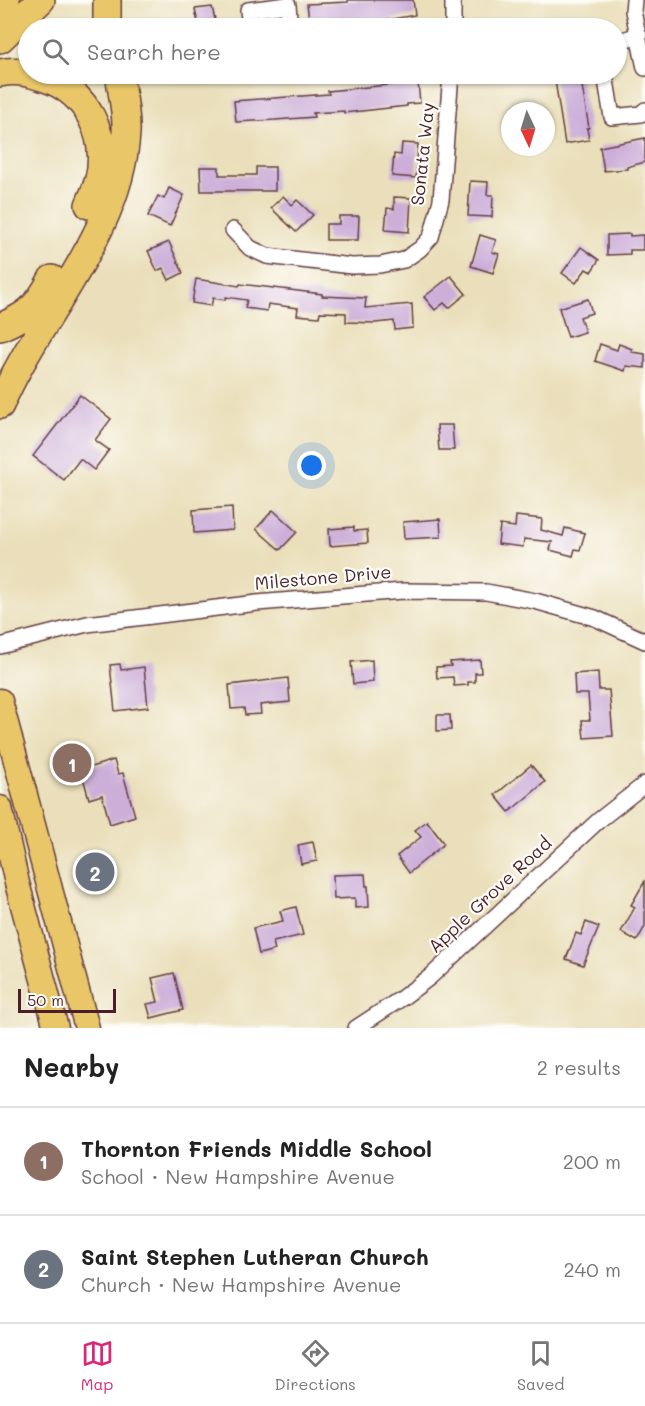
<!DOCTYPE html>
<html lang="en">
<head>
<meta charset="utf-8">
<style>
	:root { --surface:#fff; --page:#f6f6f6; --text:#222; --muted:#767676; --line:#e0e0e0; --accent:#db2777 }
	body { margin:0; font-family:Mali,sans-serif; background:var(--page); color:var(--text) }
	.compass { position:absolute; left:501px; top:102px; width:54px; height:54px; border-radius:50%; background:var(--surface); box-shadow:0 2px 4px #0004; rotate:176deg }
	.scale { position:absolute; left:18px; bottom:15px; width:98px; box-sizing:border-box; padding-left:6px; border:3px solid #4a1f2b; border-top:0; font-size:16px; line-height:21px; white-space:nowrap; color:#4a1f2b; -webkit-text-stroke:4px #fdfcf7; paint-order:stroke }
	.you { position:absolute; left:312px; top:466px; width:21px; height:21px; margin:-15px; border:4px solid #fff; border-radius:50%; background:#1a73e8; box-shadow:0 0 0 9px #1a73e833 }
	.badge { display:grid; place-items:center; width:39px; height:39px; border-radius:50%; background:var(--accent); color:#fff; font-size:20px; font-weight:700 }
	.pin { position:absolute; translate:-50% -50%; border:3px solid #fff; box-shadow:0 2px 6px #0006 }
	.list { margin:0; padding:0; list-style:none }
	h2 { display:flex; justify-content:space-between; align-items:center; height:78px; margin:0; padding:0 24px; font-size:26px }
	h2 small { font-size:20px; font-weight:400; color:var(--muted) }
	.list li { display:grid; grid-template-columns:39px 1fr auto; gap:18px; align-items:center; box-sizing:border-box; height:108px; padding:0 24px; border-top:2px solid var(--line) }
	.list b { display:block; font-size:22px; white-space:nowrap }
	.list p { margin:0; font-size:20px; white-space:nowrap; color:var(--muted) }
	.list em { font-size:20px; font-style:normal; color:var(--muted) }
	.icon { flex:none; width:33px; height:33px; fill:none; stroke:currentColor; stroke-width:2; stroke-linecap:round; stroke-linejoin:round }
	.map { position:relative; flex:none; width:645px; height:1028px; overflow:hidden }
	.search { position:absolute; background:var(--surface); box-shadow:0 2px 4px #0004; left:18px; right:18px; top:18px; height:66px; display:flex; align-items:center; gap:15px; box-sizing:border-box; padding:0 21px; border-radius:33px; color:var(--muted); font-size:22px }
	.sheet { height:294px; background:var(--surface) }
	nav { display:flex; justify-content:space-around; align-items:center; box-sizing:border-box; height:84px; border-top:2px solid var(--line); background:var(--surface); font-size:16px; color:var(--muted) }
	nav a { display:grid; justify-items:center; gap:3px }
	nav .on { color:var(--accent) }
	.map>svg:first-child { display:block }
	.building { fill:#ccaed9 }
	.lines { fill:none; stroke-linecap:round; stroke-linejoin:round }
	.street-casing { stroke:#623c40; stroke-width:18 }
	.primary-casing { stroke:#623c40; stroke-width:27 }
	.highway-casing { stroke:#623c40; stroke-width:30 }
	.street { stroke:#fff; stroke-width:15 }
	.primary { stroke:#e9c769; stroke-width:24 }
	.highway { stroke:#e9c769; stroke-width:27 }
	.labels { text-anchor:middle; stroke-width:4.5; stroke-linejoin:round; paint-order:stroke }
	.street-label { font-size:18px; fill:#4a1f2b; stroke:#fdfcf7 }
</style>
</head>
<body>
<div class="map">
<svg width="645" height="1028" viewBox="0 0 645 1028">
	<rect width="100%" height="100%" fill="#fdfcf7"/>
	<filter id="ink" filterUnits="userSpaceOnUse"><feTurbulence type="fractalNoise" baseFrequency=".0167" numOctaves="2"/><feDisplacementMap in="SourceGraphic" scale="12" xChannelSelector="R" yChannelSelector="G"/><feConvolveMatrix kernelMatrix="1 2 1 2 8 2 1 2 1" color-interpolation-filters="sRGB"/></filter>
	<filter id="wash" filterUnits="userSpaceOnUse"><feTurbulence type="fractalNoise" baseFrequency=".008" numOctaves="4" result="noise"/><feDisplacementMap in="SourceGraphic" scale="24" xChannelSelector="R" yChannelSelector="G"/><feGaussianBlur stdDeviation="1.35" result="paint"/><feColorMatrix in="noise" values="0 0 0 0 0 0 0 0 0 0 0 0 0 0 0 0 0 1.4 0 .05"/><feComposite in="paint" operator="in"/></filter>
	<g filter="url(#wash)">
		<rect width="100%" height="100%" fill="#eadfba"/>
		<g id="blocks">
			<g class="building">
				<path d="M348,0H413L415,15L376,22L310,26L307,4L348,2Z"/>
				<path d="M212,7L217,28H199L195,9Z"/>
				<path d="M554,74H580L589,128H587L589,140L565,144Z"/>
				<path d="M418,82L420,103L407,104V106L344,113V111L313,113L314,117L275,120L236,122L234,101L329,94L328,91Z"/>
				<path d="M645,138V162L627,167V169L604,171L600,147Z"/>
				<path d="M402,143L418,144L416,178L392,176L394,154L401,155Z"/>
				<path d="M200,167H219V175H256V167H275V191H201Z"/>
				<path d="M470,181L488,182L487,195H493L492,217L468,216Z"/>
				<path d="M169,188L184,195L170,226L148,216L158,196L164,199Z"/>
				<path d="M283,196L292,205L297,200L313,215L296,232L271,208Z"/>
				<path d="M394,197L411,198L409,232L385,230L387,208L394,209Z"/>
				<path d="M339,216H359L358,240H326V224H339Z"/>
				<path d="M630,234V236L643,235V250H630V254L607,255V235Z"/>
				<path d="M480,235L496,240L492,252L499,254L493,273L471,266Z"/>
				<path d="M169,242L183,273L169,280L163,268L157,271L148,251Z"/>
				<path d="M581,247L599,260L591,272L586,269L576,283L562,273Z"/>
				<path d="M451,276L466,294L449,308L444,303L435,310L424,297Z"/>
				<path d="M196,279L239,286L240,284L322,294V296L366,298L365,308L412,304L413,328L395,330L394,321L375,323L346,322V313L320,312L319,317L297,315L298,308L268,304L267,311L245,308L247,300L226,297L225,300L213,298L211,306L192,303Z"/>
				<path d="M588,299L592,313L580,317L585,332L568,337L559,308Z"/>
				<path d="M600,344L617,350L619,344L632,349L631,352L645,354V368L626,366L625,371L595,361Z"/>
				<path d="M80,395L111,419L95,440L109,450L94,470L80,459L64,480L33,456Z"/>
				<path d="M437,425H452L454,450H439Z"/>
				<path d="M232,507L233,530L194,533L193,510Z"/>
				<path d="M273,510L297,532L280,550L256,529Z"/>
				<path d="M516,516L542,519L541,530L563,536L565,528L585,533L580,550L575,549L573,556L550,550L552,542L524,539L523,547L498,544L500,525L515,527Z"/>
				<path d="M440,519L441,537L404,539L403,522Z"/>
				<path d="M354,527V531L367,530L368,543L330,546L329,529Z"/>
				<path d="M372,660L373,682L353,684L351,662Z"/>
				<path d="M480,660L481,673H475V682H468V685L454,686L453,677L437,678L436,667L451,666L450,662Z"/>
				<path d="M120,664L121,670L144,667L148,707L115,711L110,665Z"/>
				<path d="M598,672L599,690H609L613,736L584,738L582,720H590L588,694H575L574,674Z"/>
				<path d="M288,678L290,702L260,705L261,714L245,715L244,708L231,709L229,685Z"/>
				<path d="M437,715H450L451,730L437,731Z"/>
				<path d="M114,760L118,774L123,773L135,816L110,824L102,795L89,799L81,770Z"/>
				<path d="M531,765L545,782L509,812L495,795Z"/>
				<path d="M427,821L444,844L409,873L397,856L421,837L415,830Z"/>
				<path d="M313,842L317,861L301,864L298,845Z"/>
				<path d="M365,874L366,886H368L369,907L355,908V898L334,899L333,875Z"/>
				<path d="M645,881V926L637,941L621,932L635,907L631,905Z"/>
				<path d="M296,907L303,935L273,942L275,950L259,954L253,928L283,921L280,911Z"/>
				<path d="M586,922L599,927L583,965L566,959L576,933L581,935Z"/>
				<path d="M174,973L183,1010L151,1018L147,1004L158,1002L152,978Z"/>
			</g>
		</g>
	</g>
	<g filter="url(#ink)">
		<use href="#blocks" fill-opacity="0" stroke="#623c40" stroke-width="1.5"/>
		<g class="lines">
			<g class="street-casing">
				<g id="street">
					<path d="M453,0V28"/>
					<path d="M634,0L633,11L645,68"/>
					<path d="M250,28L248,10L288,5L290,28"/>
					<path d="M616,42L639,35"/>
					<path d="M605,74L612,117L641,114L645,110"/>
					<path d="M233,230L250,248L267,256L352,266L380,265L404,260L420,249L431,237L441,200L451,74"/>
					<path d="M0,646L87,624L257,603L403,591L486,592L535,601L595,618L645,641"/>
					<path d="M356,1028L402,998L430,977L598,821L645,784"/>
				</g>
			</g>
			<g class="primary-casing">
				<g id="primary">
					<path d="M0,701L87,1028"/>
					<path d="M0,808L17,883L56,1028"/>
				</g>
			</g>
			<g class="highway-casing">
				<g id="highway">
					<path d="M0,6L6,0"/>
					<path d="M107,28V0"/>
					<path d="M0,39L41,0"/>
					<path d="M0,73C16,69 30,73 45,78C87,92 109,136 99,179C97,187 93,196 89,205"/>
					<path d="M0,327C29,315 37,307 52,279"/>
					<path d="M0,405C38,317 121,232 126,133C127,113 122,93 119,74"/>
				</g>
			</g>
			<use href="#street" class="street"/>
			<use href="#primary" class="primary"/>
			<use href="#highway" class="highway"/>
		</g>
	</g>
	<g class="labels">
		<g class="street-label">
			<text transform="translate(423 154) rotate(-84)" y="6">Sonata Way</text>
			<text transform="translate(323 578) rotate(-5)" y="6">Milestone Drive</text>
			<text transform="translate(490 895) rotate(-43)" y="6">Apple Grove Road</text>
		</g>
	</g>
</svg>
<svg class="compass" viewBox="-18 -18 36 36"><path d="M0-13l5 13h-10z" fill="#e53935"/><path d="M0 13l5-13h-10z" fill="#767676"/></svg>
<div class="scale">50 m</div>
<div class="you"></div>
<div class="pin badge" style="left:72px;top:763px;background:#8d6e63">1</div>
<div class="pin badge" style="left:95px;top:872px;background:#6b7280">2</div>
<div class="search"><svg class="icon" aria-label="search" viewBox="0 0 24 24"><circle cx="10" cy="10" r="6"/><path d="M15 15l6 6"/></svg>Search here</div>
</div>
<section class="sheet">
<h2>Nearby<small>2 results</small></h2>
<ul class="list">
<li><span class="badge" style="background:#8d6e63">1</span><div><b>Thornton Friends Middle School</b><p>School · New Hampshire Avenue</p></div><em>200 m</em></li>
<li><span class="badge" style="background:#6b7280">2</span><div><b>Saint Stephen Lutheran Church</b><p>Church · New Hampshire Avenue</p></div><em>240 m</em></li>
</ul>
</section>
<nav>
<a class="on"><svg class="icon" aria-label="map" viewBox="0 0 24 24"><path d="M3 6l6-2 6 2 6-2v14l-6 2-6-2-6 2zM9 4v14M15 6v14"/></svg>Map</a>
<a><svg class="icon" aria-label="directions" viewBox="0 0 24 24"><path d="M12 3l9 9-9 9-9-9zM9 14v-3h6M13 9l2 2-2 2"/></svg>Directions</a>
<a><svg class="icon" aria-label="saved" viewBox="0 0 24 24"><path d="M7 4h10v16l-5-4-5 4z"/></svg>Saved</a>
</nav>
</body>
</html>
